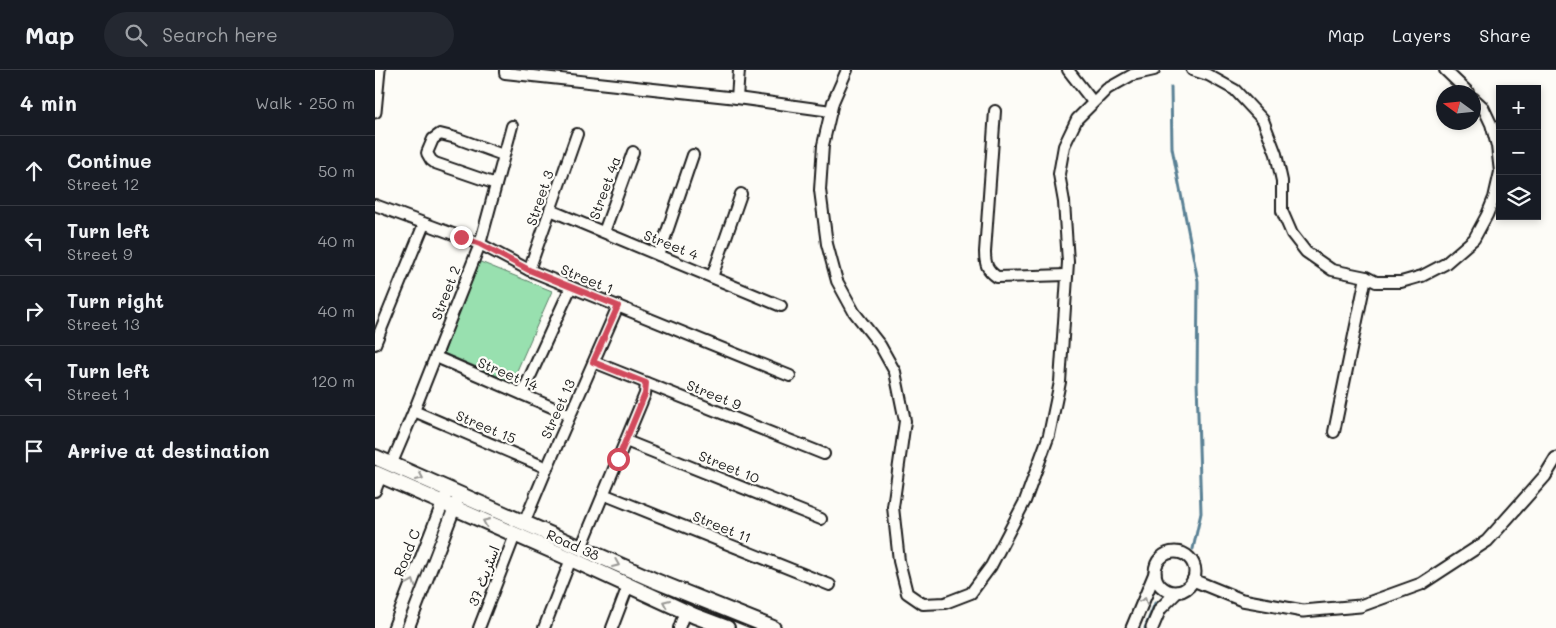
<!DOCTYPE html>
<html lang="en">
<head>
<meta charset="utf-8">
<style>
	:root { --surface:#171b24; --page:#242831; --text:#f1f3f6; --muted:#9ea1a6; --line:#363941 }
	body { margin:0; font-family:Mali,"Playpen Sans Arabic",sans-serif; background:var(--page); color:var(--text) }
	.controls { position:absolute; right:15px; top:15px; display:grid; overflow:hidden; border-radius:0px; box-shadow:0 2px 8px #0003 }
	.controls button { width:45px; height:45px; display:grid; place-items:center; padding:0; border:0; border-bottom:1px solid var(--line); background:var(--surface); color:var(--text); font:25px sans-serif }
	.compass { position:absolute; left:1061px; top:15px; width:45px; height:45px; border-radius:50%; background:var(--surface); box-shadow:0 2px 8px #0003; rotate:285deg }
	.stop { position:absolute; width:15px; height:15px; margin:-11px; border:4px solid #d1495b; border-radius:50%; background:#fff }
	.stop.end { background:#d1495b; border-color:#fff; box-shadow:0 1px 5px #0008 }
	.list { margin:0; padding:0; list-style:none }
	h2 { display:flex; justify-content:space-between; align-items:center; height:65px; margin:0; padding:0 20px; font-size:21px }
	h2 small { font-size:16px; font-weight:400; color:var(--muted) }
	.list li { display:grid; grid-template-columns:32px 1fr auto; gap:15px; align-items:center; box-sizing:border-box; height:70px; padding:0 20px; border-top:1px solid var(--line) }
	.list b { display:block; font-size:19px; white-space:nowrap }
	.list p { margin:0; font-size:16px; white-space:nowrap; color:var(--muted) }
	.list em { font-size:16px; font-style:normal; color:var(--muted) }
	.icon { flex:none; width:28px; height:28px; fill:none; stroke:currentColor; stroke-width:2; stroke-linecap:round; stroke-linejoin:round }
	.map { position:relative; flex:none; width:1181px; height:558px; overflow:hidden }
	header { display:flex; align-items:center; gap:30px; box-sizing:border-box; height:70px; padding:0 25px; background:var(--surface); border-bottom:1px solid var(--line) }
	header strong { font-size:24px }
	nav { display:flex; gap:28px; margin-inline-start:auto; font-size:18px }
	.search { width:350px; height:45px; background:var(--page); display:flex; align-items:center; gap:12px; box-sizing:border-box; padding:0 18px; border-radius:28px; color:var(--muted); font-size:19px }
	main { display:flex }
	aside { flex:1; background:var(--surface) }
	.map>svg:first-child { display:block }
	.green { fill:#98e0af; stroke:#5a7e66 }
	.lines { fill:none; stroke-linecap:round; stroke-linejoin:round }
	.stream { stroke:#5a8195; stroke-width:3 }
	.minor-casing { stroke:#1c1c1c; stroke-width:14 }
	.tertiary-casing { stroke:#1c1c1c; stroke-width:15 }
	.secondary-casing { stroke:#1c1c1c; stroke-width:18 }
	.minor { stroke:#fdfcf7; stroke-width:10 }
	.tertiary { stroke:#fdfcf7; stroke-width:11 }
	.secondary { stroke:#fdfcf7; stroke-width:14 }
	.oneway { stroke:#989794 }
	.route { stroke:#d1495b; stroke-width:6 }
	.labels { text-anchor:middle; stroke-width:4.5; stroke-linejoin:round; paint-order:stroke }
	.street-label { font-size:14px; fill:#1c1c1c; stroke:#fdfcf7 }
</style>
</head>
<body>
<header>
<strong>Map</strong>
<div class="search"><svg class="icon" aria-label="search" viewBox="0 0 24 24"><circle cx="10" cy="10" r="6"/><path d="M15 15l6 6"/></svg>Search here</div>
<nav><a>Map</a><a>Layers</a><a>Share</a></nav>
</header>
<main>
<aside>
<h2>4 min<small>Walk · 250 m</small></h2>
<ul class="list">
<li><svg class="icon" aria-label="ahead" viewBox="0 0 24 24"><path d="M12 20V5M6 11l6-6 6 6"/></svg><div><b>Continue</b><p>Street 12</p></div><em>50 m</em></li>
<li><svg class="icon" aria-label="left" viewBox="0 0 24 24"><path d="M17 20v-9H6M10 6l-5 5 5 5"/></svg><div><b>Turn left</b><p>Street 9</p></div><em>40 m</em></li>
<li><svg class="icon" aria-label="right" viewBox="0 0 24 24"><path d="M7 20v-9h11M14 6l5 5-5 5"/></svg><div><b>Turn right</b><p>Street 13</p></div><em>40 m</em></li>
<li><svg class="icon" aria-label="left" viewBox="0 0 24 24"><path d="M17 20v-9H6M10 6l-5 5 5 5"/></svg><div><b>Turn left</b><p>Street 1</p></div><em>120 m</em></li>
<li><svg class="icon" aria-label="arrive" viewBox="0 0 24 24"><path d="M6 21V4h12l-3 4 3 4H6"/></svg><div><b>Arrive at destination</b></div></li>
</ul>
</aside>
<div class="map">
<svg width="1181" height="558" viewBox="0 0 1181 558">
	<rect width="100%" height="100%" fill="#fdfcf7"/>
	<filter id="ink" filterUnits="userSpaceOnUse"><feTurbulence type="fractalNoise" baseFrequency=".02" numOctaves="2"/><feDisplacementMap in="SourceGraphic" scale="10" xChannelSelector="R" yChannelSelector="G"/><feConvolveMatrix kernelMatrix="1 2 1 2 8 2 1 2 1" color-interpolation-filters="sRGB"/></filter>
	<g filter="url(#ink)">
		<path class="green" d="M103,191L177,221L137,312L69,283Z"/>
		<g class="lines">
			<g class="stream">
				<path d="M796,17L797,78L823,211L822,311L826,443L818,479"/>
				<path d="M770,558L780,533"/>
			</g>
			<g class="minor-casing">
				<g id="minor">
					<path d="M130,0V3L362,28L456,41"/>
					<path d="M472,0L458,32L448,75L445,120L452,174L462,211L479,242L505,275L520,302L530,351L518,437L524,491L532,523L548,534L570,533L596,523L616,496L650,431L674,365L685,312L693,192L689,132L684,104L689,76L702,49L732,19L757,5L779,0"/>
					<path d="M693,0L718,32"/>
					<path d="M817,0L833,5L860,20L888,50L901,84L907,111V141L917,164L931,182L957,200L991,207L1001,212H1026L1047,206L1070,194L1099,169L1112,145L1119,128L1125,102L1122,76L1116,54L1108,37L1098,28"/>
					<path d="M1070,0L1093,22"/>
					<path d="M362,28L364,0"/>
					<path d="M620,41L610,182C610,194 612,200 622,207L692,205"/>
					<path d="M121,114L60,93L56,90L52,83L58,69L65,64L81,68L128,85"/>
					<path d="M0,135L105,174L154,200L415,306"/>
					<path d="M175,140L406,236"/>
					<path d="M229,162L258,82"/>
					<path d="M284,185L318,85"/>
					<path d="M154,200L202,64"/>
					<path d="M337,207L366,124"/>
					<path d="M0,274L49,154"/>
					<path d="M61,287L195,345"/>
					<path d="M219,292L449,384"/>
					<path d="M147,324L196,217"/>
					<path d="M39,341L172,398"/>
					<path d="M959,362L991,207"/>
					<path d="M251,371L446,449"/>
					<path d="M16,395L39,341L105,174L137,56"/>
					<path d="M0,421L6,406"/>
					<path d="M228,424L455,515"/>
					<path d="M149,453L172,398L243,236"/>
					<path d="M206,478L270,324L271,313"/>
					<path d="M104,558L140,465"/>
					<path d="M169,558L196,489"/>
					<path d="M237,558L253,516"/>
					<path d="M304,558L310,541"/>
				</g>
			</g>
			<g class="tertiary-casing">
				<g id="tertiary">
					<path d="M0,42L4,0"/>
					<circle cx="800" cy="502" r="20"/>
					<path d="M818,510L867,530L928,541L985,536L1046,514L1112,471L1170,406L1181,388"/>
					<path d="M19,558L70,427"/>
					<path d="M33,558L82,431"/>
					<path d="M757,558L780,503"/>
					<path d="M777,558L785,539L802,522"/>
				</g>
			</g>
			<g class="secondary-casing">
				<g id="secondary">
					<path d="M0,387L281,511L398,558"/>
					<path d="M0,403L196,489L320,546L352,558"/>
				</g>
			</g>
			<use href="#minor" class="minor"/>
			<use href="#tertiary" class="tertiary"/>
			<use href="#secondary" class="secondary"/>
		</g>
		<defs><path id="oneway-chevron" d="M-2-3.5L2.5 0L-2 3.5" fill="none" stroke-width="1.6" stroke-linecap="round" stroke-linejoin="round" transform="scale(1.25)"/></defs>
		<g class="oneway">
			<use href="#oneway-chevron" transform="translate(45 407) rotate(24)"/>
			<use href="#oneway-chevron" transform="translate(111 452) rotate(-156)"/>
			<use href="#oneway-chevron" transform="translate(241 494) rotate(23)"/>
			<use href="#oneway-chevron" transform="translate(37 513) rotate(-69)"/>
			<use href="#oneway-chevron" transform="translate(769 531) rotate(-67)"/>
			<use href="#oneway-chevron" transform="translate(291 533) rotate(-156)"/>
		</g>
	</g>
	<g class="lines" filter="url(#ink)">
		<path class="route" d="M86,167L105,174L154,200L243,236L218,292L271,313L270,324L243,389"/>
	</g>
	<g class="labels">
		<g class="street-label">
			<text transform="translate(230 118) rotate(-70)" y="5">Street 4a</text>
			<text transform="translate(165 128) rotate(-71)" y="5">Street 3</text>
			<text transform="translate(296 175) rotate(22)" y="5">Street 4</text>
			<text transform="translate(212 209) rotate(22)" y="5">Street 1</text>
			<text transform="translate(71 223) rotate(-69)" y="5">Street 2</text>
			<text transform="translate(133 304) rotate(23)" y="5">Street 14</text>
			<text transform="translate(339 325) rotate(22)" y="5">Street 9</text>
			<text transform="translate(183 339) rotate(-66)" y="5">Street 13</text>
			<text transform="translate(111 357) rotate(23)" y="5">Street 15</text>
			<text transform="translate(354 397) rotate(22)" y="5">Street 10</text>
			<text transform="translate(347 457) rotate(22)" y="5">Street 11</text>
			<text transform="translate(198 475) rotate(24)" y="5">Road 38</text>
			<text transform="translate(32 483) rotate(-69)" y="5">Road C</text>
			<text transform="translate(109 506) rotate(-69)" y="5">اسٹریٹ 37</text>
		</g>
	</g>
</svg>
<div class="controls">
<button>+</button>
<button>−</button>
<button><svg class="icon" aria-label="layers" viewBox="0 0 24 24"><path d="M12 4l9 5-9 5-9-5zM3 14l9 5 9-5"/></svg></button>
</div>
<svg class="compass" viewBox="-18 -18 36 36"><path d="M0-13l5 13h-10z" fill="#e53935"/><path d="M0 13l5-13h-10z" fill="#9ea1a6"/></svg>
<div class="stop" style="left:243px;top:389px"></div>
<div class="stop end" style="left:86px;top:167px"></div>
</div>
</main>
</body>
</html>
